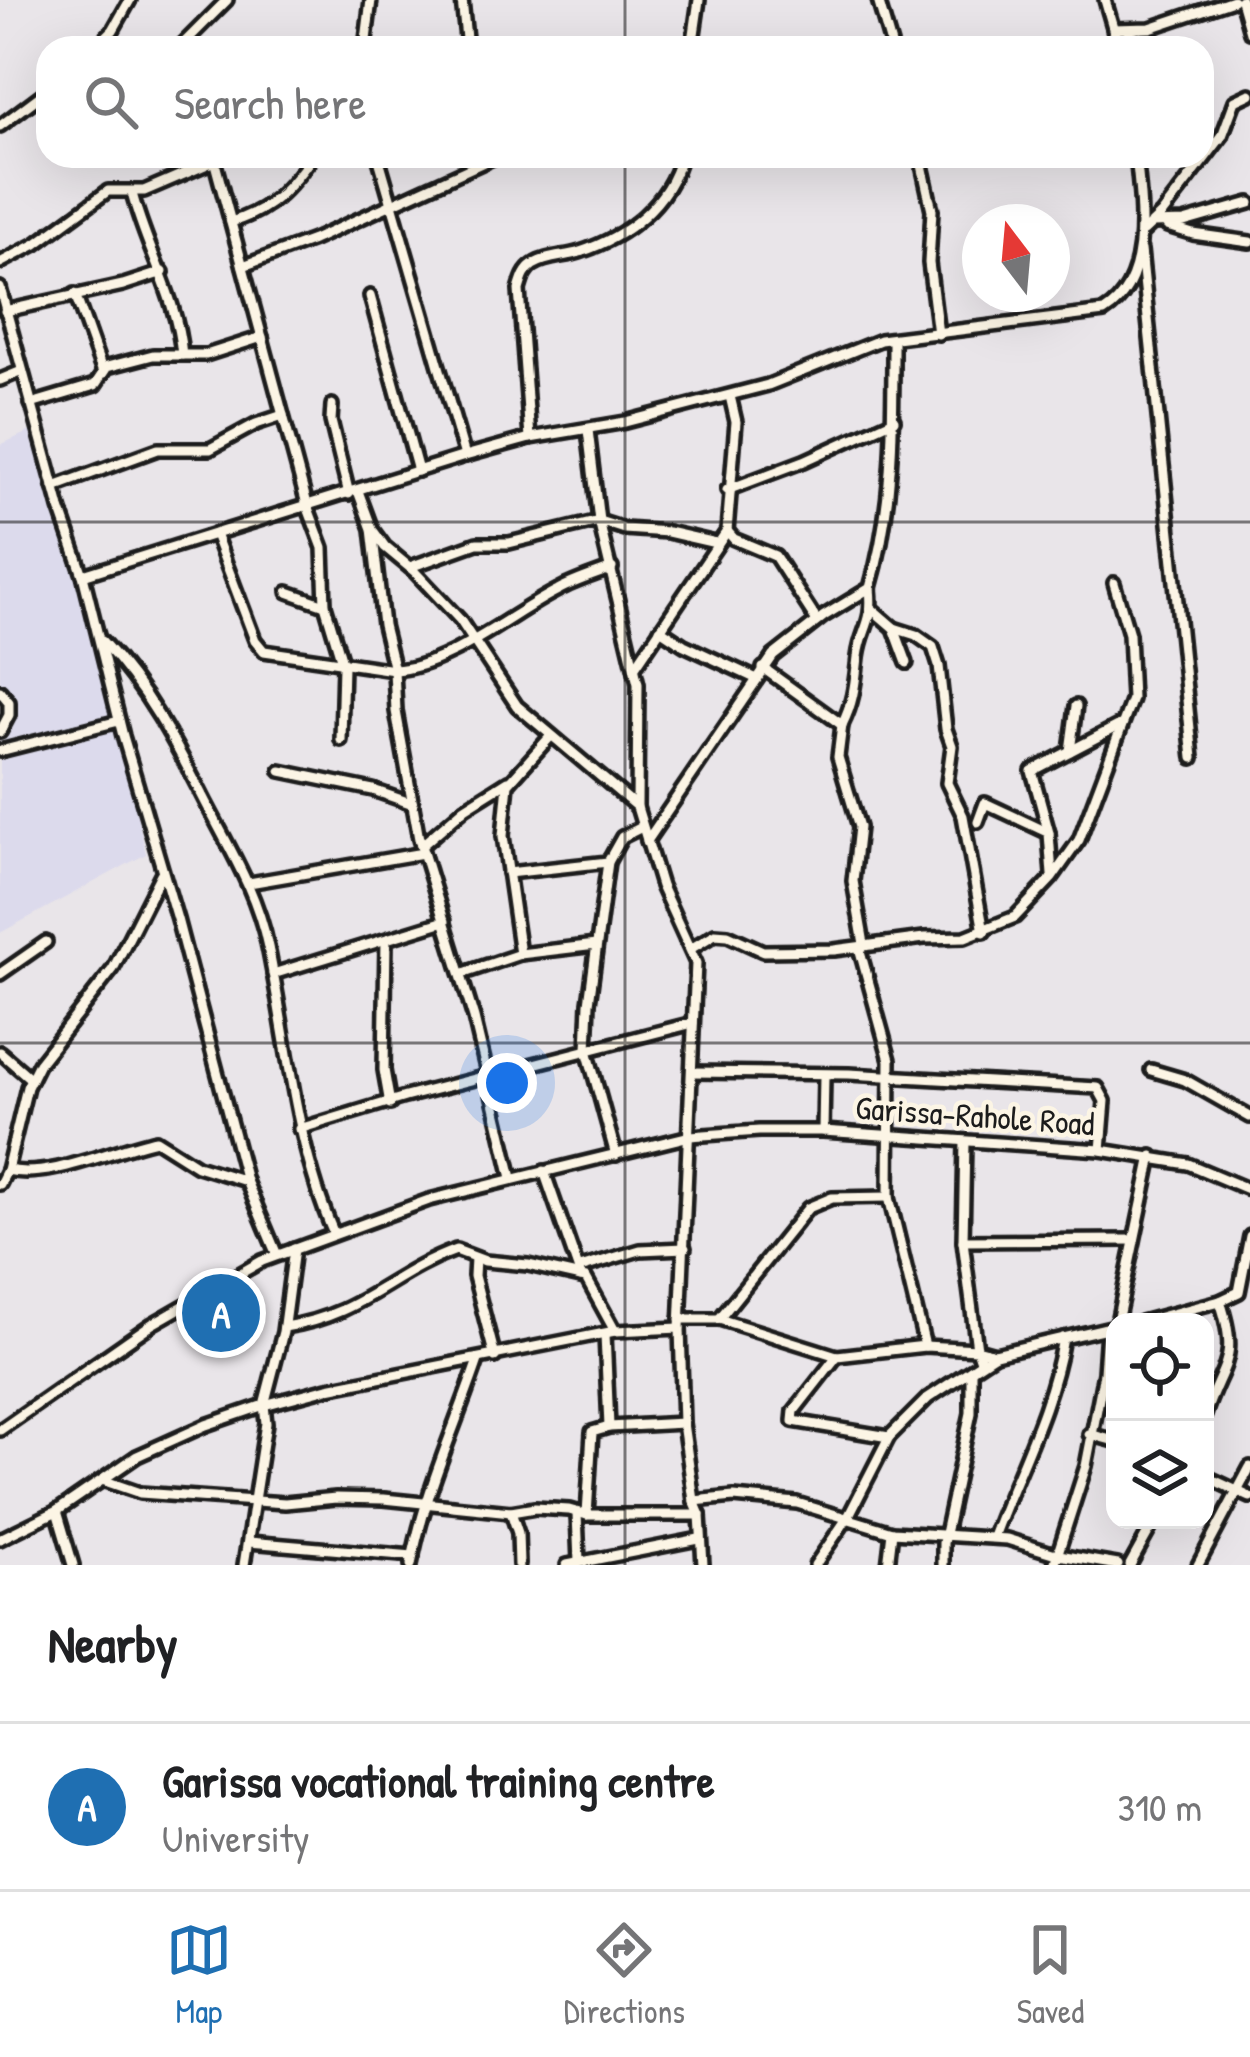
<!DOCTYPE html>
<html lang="en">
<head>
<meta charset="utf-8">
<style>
	:root { --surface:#fff; --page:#f2f2f2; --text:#202124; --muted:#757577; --line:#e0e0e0; --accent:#1f6fb2 }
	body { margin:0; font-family:"Patrick Hand",sans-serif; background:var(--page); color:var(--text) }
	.controls { position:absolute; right:36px; bottom:36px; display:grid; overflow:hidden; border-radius:24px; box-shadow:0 12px 48px #0002 }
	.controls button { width:108px; height:108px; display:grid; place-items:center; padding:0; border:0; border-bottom:3px solid var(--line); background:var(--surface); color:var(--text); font:60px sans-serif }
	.compass { position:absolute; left:962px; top:204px; width:108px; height:108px; border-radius:50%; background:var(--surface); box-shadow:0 12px 48px #0002; rotate:344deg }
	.you { position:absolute; left:507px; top:1083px; width:42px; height:42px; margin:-30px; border:9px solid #fff; border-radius:50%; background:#1a73e8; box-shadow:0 0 0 18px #1a73e833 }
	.badge { display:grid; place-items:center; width:78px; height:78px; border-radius:50%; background:var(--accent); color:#fff; font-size:39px; font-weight:700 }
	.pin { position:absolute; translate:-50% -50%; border:6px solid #fff; box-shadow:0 3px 12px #0006 }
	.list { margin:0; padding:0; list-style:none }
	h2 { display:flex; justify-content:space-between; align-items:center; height:156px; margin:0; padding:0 48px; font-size:51px }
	h2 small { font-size:39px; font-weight:400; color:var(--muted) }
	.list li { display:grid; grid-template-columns:78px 1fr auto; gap:36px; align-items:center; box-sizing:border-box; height:168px; padding:0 48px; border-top:3px solid var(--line) }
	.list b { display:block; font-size:45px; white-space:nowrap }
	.list p { margin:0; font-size:39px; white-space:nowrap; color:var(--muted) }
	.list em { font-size:39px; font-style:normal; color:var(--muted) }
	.icon { flex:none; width:66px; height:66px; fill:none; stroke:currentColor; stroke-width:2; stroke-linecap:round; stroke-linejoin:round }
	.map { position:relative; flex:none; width:1250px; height:1565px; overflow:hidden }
	.search { position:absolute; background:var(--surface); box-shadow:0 12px 48px #0002; left:36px; right:36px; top:36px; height:132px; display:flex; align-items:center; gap:30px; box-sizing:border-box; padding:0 42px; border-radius:36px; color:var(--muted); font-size:45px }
	.sheet { height:324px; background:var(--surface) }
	nav { display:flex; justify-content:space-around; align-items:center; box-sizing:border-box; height:168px; border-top:3px solid var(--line); background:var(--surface); font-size:33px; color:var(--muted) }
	nav a { display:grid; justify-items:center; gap:6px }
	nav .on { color:var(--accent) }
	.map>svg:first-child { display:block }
	.built { fill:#dcdaec }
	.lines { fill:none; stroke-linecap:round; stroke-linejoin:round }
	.minor-casing { stroke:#1c1c1c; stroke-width:18 }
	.minor { stroke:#fcf5e5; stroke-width:9 }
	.grid { fill:none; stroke:#1c1c1c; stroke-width:3; stroke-opacity:0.55 }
	.labels { text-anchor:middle; stroke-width:9; stroke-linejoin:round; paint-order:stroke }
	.street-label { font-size:33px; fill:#1c1c1c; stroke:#fcf5e5 }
</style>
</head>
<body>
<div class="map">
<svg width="1250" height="1565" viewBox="0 0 1250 1565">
	<rect width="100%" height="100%" fill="#e9e5e9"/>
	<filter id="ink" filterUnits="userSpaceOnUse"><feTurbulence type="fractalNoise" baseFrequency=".00833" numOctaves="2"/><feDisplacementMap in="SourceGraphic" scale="24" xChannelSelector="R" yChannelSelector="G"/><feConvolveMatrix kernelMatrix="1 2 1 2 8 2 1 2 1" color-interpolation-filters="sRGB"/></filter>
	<g filter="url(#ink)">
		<path class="built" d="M39,427L112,705L146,854L0,933V445Z"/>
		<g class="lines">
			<g class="minor-casing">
				<g id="minor">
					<path d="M462,0L467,48"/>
					<path d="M878,0L892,48"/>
					<path d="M1105,0L1119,48"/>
					<path d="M1241,0L1250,32"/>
					<path d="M1113,29L1150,28L1233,0"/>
					<path d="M95,48L113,30L130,0"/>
					<path d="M179,48L227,0"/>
					<path d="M365,48L371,0"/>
					<path d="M692,48L699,0"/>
					<path d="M0,126L48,90"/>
					<path d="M213,156L308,508L323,548L325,605L343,665L341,740"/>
					<path d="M378,156L465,456"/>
					<path d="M920,156L932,210L929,263L938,334"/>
					<path d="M132,193C146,249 177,297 182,355"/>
					<path d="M231,222C271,210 289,189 313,156"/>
					<path d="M1153,223L1184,222L1250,203"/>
					<path d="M1167,226L1193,234L1250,242"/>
					<path d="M1144,231L1162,214L1222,136L1235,101L1250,94"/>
					<path d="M1141,250L1193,758"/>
					<path d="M0,263L36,244L108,191H144L214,161"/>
					<path d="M243,266L313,240L497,156"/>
					<path d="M0,288L60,508L83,575L123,736L177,919L246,1181L277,1255"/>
					<path d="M75,294L102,370"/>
					<path d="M370,296L418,471"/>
					<path d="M5,311L123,285L163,272"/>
					<path d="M0,380L22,371"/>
					<path d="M31,404L95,385L107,367L153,355H206L262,337"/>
					<path d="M332,405L331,421L349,494"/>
					<path d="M588,430L599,521L638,684L637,807L661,886L696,963L680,1328L683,1423L694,1501L700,1515L703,1565"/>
					<path d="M530,438L519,290C522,280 524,271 533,265C546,256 565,257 580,252C626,237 669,204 681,156"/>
					<path d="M54,487L158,449H210L256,424L283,415"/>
					<path d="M727,490L804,461L894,420"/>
					<path d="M358,491L372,529L383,625L394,670L396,711L419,839L474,1018L512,1178"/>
					<path d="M727,531L734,539L775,556L817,621"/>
					<path d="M374,532L385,547L414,571L460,620L517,706L637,807"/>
					<path d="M215,534L255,640L264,651L394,670C447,668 512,613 558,590C574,581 594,575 612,568"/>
					<path d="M410,567L477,543H509L599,521L624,529L668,532L716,543"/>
					<path d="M83,575L465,456L530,438L625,422L768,385L880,340L1104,312C1153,282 1141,203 1136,156"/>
					<path d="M288,592L325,605"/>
					<path d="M872,609L894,628L907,663"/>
					<path d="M894,628L916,635L933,647L939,666L946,729L952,746L947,783L963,816L984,932"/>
					<path d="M660,629L684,645L757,679"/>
					<path d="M102,641C148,690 176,744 206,803C231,851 257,893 268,947C288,1044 295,1143 334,1234"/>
					<path d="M635,667L727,531L736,422L730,396"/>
					<path d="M763,668L842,725C854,701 855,683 858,657C862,626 874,625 870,588"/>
					<path d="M0,691L9,702V715L0,732"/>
					<path d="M842,725L838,757L859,827L853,881L864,944L860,951L890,1060L889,1197L925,1346"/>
					<path d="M0,751L119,721"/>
					<path d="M1070,751L1076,706"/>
					<path d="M281,771L373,790L413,804"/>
					<path d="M978,822L985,803L1049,833"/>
					<path d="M647,841L773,656L824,616L870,588C894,506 893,424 893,339"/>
					<path d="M421,846L465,808L508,781"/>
					<path d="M508,873L608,862"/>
					<path d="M1052,875L1049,833L1032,771L1120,725"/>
					<path d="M249,883L423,853"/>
					<path d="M386,940L384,1070L390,1104"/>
					<path d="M692,948L715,934L728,935L763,951L834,950L924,938L965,937L1015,917L1052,878L1079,840L1132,699L1129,634L1114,583"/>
					<path d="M520,954L503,836L508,784L550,737"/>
					<path d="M0,974L46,942"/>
					<path d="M273,974L445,921"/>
					<path d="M461,974L520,954L596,945"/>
					<path d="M0,1052L31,1079"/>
					<path d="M1151,1070L1185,1080L1250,1117"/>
					<path d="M692,1072L849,1074L1098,1088L1105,1101L1101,1150"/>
					<path d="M299,1129L405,1097L693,1023"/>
					<path d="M823,1131L824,1076"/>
					<path d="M616,1155L587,1050L589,1003L608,862L622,837L642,827"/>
					<path d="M7,1170C50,1180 113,1149 156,1140L197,1166L246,1181"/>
					<path d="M544,1171L581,1277L586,1278L615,1331"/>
					<path d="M0,1184L7,1170L27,1087L39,1063L113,969L161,874"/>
					<path d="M963,1241L965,1142"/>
					<path d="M475,1258L474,1276L495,1357"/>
					<path d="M580,1268L640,1250L685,1248"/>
					<path d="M680,1319H719L837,1356L925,1346L977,1349L981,1361"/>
					<path d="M719,1319L808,1208L832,1198L889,1197"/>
					<path d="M1117,1322L1152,1156"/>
					<path d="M1141,1322L1220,1301L1239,1292L1250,1236"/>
					<path d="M284,1327C360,1316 390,1274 456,1250L485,1261L528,1265L581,1277"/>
					<path d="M605,1334L609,1427"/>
					<path d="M995,1354L977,1349L963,1241L1134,1240"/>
					<path d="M837,1356L794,1411L793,1421L889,1437"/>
					<path d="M1205,1415C1222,1362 1240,1362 1220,1301"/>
					<path d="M0,1430L152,1324L262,1261L429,1200L690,1136L759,1131H823L1101,1150L1188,1164L1250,1190"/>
					<path d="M1089,1434L1115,1441"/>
					<path d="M1205,1476L1250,1497"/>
					<path d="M105,1481L140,1493L285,1503L336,1498L384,1499L511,1512L535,1508L569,1510L587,1515H700"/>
					<path d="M694,1501L734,1497L797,1503L892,1532L1007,1539L1059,1555L1118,1565"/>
					<path d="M57,1511L73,1565"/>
					<path d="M511,1512L518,1533L519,1565"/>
					<path d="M577,1514L579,1562"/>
					<path d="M587,1515L592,1432L609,1427L683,1423"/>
					<path d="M993,1537C1017,1471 1051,1409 1063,1338"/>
					<path d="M0,1539L57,1511L137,1456L206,1425L264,1405L328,1388L615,1331L680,1328"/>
					<path d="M249,1542L413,1556"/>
					<path d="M244,1565L266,1423L264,1405L283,1332L294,1249"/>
					<path d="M411,1565C424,1494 455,1428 478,1360"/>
					<path d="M567,1565L699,1539"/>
					<path d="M815,1565L848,1517L889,1437L928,1398L995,1354L1115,1326"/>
					<path d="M888,1565L892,1532"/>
					<path d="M943,1565V1543L971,1413V1370"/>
					<path d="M1054,1565L1086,1466L1104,1373L1107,1330"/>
					<path d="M1130,1565L1155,1520"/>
					<path d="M1198,1565L1250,1467"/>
				</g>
			</g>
			<use href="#minor" class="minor"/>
		</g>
	</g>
	<path class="grid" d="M625,0V48M625,156V1565M0,522H1250M0,1043H1250"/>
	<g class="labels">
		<g class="street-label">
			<text transform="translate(975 1115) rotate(4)" y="12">Garissa-Rahole Road</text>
		</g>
	</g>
</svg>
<div class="controls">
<button><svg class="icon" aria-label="locate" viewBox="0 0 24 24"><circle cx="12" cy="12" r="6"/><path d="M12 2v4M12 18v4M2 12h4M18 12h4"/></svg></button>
<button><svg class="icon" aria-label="layers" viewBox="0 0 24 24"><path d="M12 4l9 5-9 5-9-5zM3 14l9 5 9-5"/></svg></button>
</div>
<svg class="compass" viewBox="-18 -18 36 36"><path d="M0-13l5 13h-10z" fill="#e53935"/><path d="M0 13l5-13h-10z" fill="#757577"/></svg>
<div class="you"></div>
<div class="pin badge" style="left:221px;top:1313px">A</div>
<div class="search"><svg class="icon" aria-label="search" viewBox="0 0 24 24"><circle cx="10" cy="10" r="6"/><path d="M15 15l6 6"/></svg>Search here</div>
</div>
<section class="sheet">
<h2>Nearby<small></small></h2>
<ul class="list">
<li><span class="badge">A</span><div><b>Garissa vocational training centre</b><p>University</p></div><em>310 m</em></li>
</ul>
</section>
<nav>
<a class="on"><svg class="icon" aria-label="map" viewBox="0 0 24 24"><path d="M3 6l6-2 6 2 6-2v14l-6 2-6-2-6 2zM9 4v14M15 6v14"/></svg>Map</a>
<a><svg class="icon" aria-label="directions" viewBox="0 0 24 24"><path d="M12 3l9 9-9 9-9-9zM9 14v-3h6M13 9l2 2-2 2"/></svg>Directions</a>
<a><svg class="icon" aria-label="saved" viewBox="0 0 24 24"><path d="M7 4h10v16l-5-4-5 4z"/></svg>Saved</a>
</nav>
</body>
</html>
